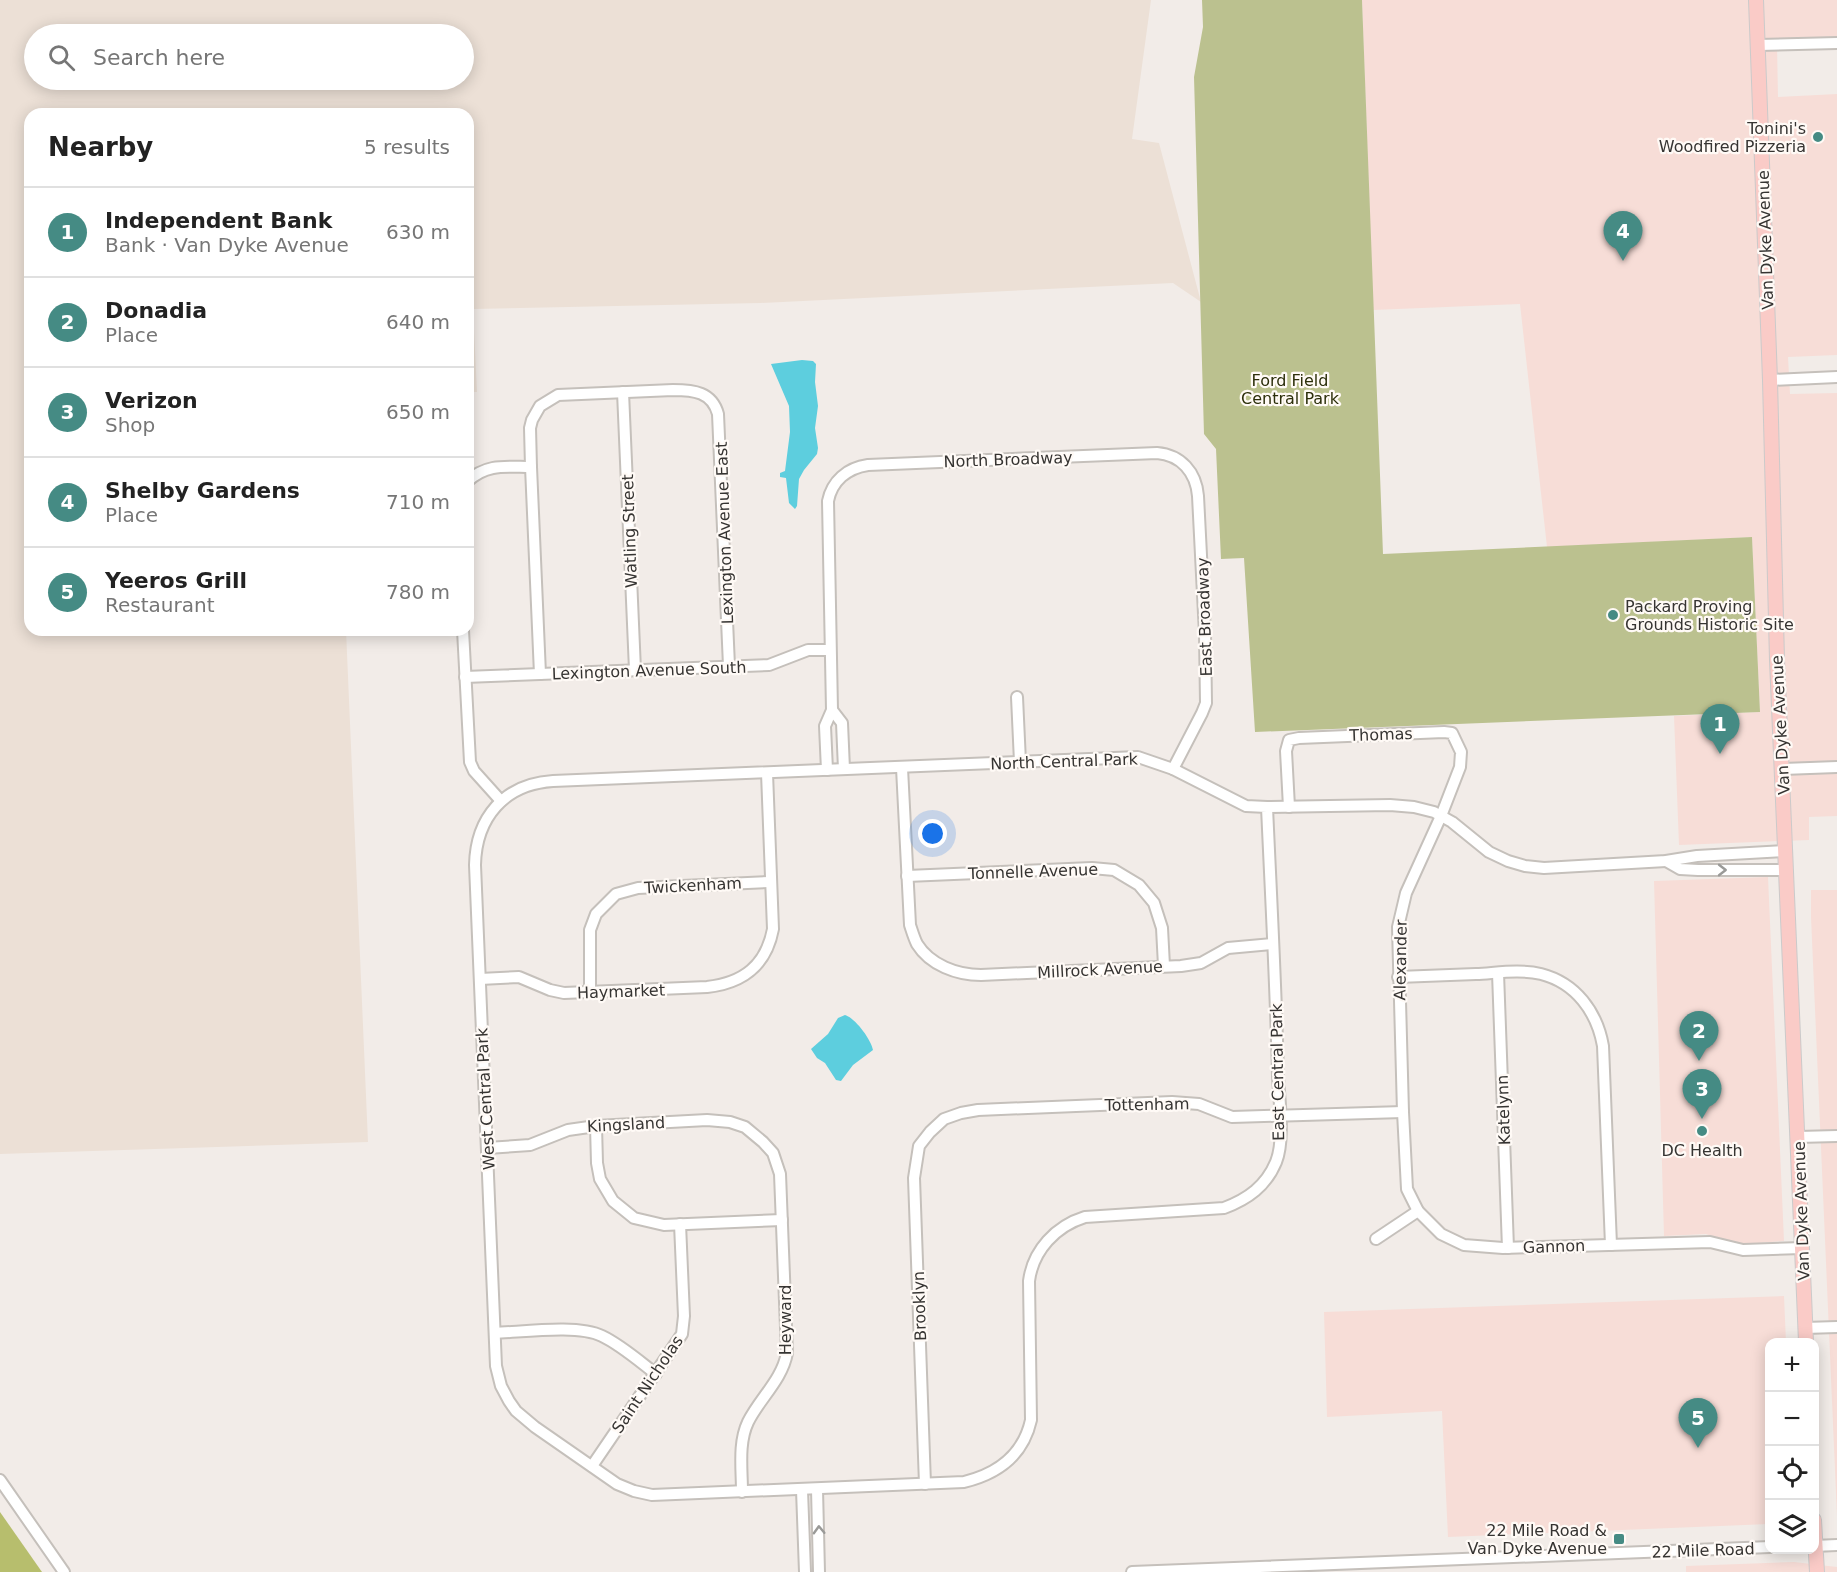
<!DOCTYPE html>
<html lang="en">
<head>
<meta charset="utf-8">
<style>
	:root { --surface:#fff; --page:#f2f2f2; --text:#222; --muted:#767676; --line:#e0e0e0; --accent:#458b84 }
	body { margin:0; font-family:"DejaVu Sans",sans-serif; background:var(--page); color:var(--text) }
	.controls { position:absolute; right:18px; bottom:18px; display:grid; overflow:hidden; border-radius:12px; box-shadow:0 3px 15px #0003 }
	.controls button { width:54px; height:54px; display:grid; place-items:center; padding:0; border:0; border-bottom:2px solid var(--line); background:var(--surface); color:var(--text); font:30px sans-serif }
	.you { position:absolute; left:933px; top:834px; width:21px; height:21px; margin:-15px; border:4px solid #fff; border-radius:50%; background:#1a73e8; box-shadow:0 0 0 9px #1a73e833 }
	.badge { display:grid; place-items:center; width:39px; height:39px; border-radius:50%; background:var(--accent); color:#fff; font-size:20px; font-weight:700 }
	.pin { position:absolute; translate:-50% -50px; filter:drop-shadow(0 2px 3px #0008) }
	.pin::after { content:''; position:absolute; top:32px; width:21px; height:18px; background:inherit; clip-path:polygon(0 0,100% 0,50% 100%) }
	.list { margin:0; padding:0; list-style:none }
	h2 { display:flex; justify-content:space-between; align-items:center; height:78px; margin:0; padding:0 24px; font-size:26px }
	h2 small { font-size:20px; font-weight:400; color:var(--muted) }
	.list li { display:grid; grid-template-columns:39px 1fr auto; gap:18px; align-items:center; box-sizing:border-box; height:90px; padding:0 24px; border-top:2px solid var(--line) }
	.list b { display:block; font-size:22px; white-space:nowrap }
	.list p { margin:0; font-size:20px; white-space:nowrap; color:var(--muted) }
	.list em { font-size:20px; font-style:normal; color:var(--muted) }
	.icon { flex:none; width:33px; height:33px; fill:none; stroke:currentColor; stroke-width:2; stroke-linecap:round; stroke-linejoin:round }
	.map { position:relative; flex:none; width:1837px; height:1572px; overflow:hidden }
	.search { position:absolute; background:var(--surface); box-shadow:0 3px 15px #0003; left:24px; top:24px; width:450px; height:66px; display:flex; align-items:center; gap:15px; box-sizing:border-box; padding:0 21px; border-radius:33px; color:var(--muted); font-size:22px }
	.panel { position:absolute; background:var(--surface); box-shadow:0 3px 15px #0003; left:24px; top:108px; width:450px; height:528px; border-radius:18px }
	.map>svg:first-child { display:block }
	.commercial { fill:#f7ddd7 }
	.built { fill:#ece0d6; fill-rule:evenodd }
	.green { fill:#bbc18f }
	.forest { fill:#b7be6d }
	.water { fill:#5dcede }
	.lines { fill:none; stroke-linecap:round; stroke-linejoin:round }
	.minor-casing { stroke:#c5c0bb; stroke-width:14 }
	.major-casing { stroke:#cbcaca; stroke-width:16 }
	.minor { stroke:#fff; stroke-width:10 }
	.major { stroke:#facbc7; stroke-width:14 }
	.oneway { stroke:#9a9a98 }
	.poi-dot { fill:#458b84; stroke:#fffaf6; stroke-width:2 }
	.labels { text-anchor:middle; stroke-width:4.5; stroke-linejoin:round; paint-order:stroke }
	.poi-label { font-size:16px; fill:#363432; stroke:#fffaf6; text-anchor:end }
	.street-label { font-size:16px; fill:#363432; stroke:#fffaf6 }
	.park-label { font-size:16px; fill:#2c2f0b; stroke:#fffaf6 }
</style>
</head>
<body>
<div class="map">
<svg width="1837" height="1572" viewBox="0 0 1837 1572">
	<rect width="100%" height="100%" fill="#f2ece8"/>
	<g class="commercial">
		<path d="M1362,0H1837V43L1777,45L1778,97L1837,94V355L1788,357L1790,394L1837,393V816L1809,817V840L1679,845L1674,716L1760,712L1752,537L1547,547L1520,304L1373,310Z"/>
		<path d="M1768,877L1784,1241L1746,1244L1720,1239L1706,1234L1664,1236L1654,881Z"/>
		<path d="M1811,890H1837V1516L1811,917Z"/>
		<path d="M1784,1296L1786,1342H1770L1769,1524L1448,1537L1442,1411L1327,1417L1324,1312Z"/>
		<path d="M1794,1562L1837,1567V1572H1686V1566Z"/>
	</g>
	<path class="built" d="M0,0H1151L1132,139L1159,143L1201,302L1173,283L761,303L473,309L477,392H468V114H30V630H346L368,1142L0,1154ZM34,34H464V80H34Z"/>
	<path class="green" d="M1202,0H1362L1383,554L1752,537L1760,712L1255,732L1244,558L1221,559L1216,449L1204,434L1194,77L1203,27Z"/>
	<path class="forest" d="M0,1512L42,1572H0Z"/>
	<g class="water">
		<path d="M802,360L813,361L816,364L815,382L818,406L815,428L818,448L817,454L804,470L799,479L797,506L795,509L789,503L786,478L780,477V473L785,471L790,432L789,406L771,364Z"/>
		<path d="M845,1015C855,1018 871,1039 873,1050L853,1065L841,1081L836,1080L825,1063L817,1058L811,1049L828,1034L838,1018Z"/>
	</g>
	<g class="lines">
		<g class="minor-casing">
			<g id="minor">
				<path d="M1758,45L1837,43"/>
				<path d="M1770,380L1837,377"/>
				<path d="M623,392L635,670"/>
				<path d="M468,481C487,463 507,467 531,467"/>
				<path d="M463,630L470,762L474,771L501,801"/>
				<path d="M540,674L531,467L530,428L532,420L540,406L558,395L673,390C694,390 712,392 718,414L729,666"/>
				<path d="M465,677L769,665L808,650H830"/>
				<path d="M1017,697L1020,762"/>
				<path d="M832,710L842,723L844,769"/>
				<path d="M902,768L910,925C912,931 914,938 917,944C930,965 957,975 981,975L1181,966L1201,963L1228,948L1273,944"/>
				<path d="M1783,769L1837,767"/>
				<path d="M827,770L825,726L832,710L828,501C832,481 847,468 868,465L1157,453C1181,455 1196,472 1198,496L1205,634L1206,703L1202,713L1173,769"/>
				<path d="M1267,807C1271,897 1276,986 1278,1076C1279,1099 1285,1140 1276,1162C1266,1186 1248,1199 1224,1208L1085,1217C1056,1226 1033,1250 1029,1281L1031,1420C1023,1456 997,1474 964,1482L652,1495L634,1491L617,1484L535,1427L516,1411L509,1401L501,1386L496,1366L475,865C476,818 504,784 553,781L1138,757L1173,769L1246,806L1267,807L1390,805L1414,807L1434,812L1452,822L1489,852L1508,861L1525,866L1544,868L1666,861L1697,856L1785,851"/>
				<path d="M1289,807L1286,751L1289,740L1299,738L1444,732L1452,733L1461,752L1460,767L1441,816L1406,893L1398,927L1403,1112L1407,1189L1418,1211L1441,1234L1464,1245L1503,1248L1710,1242L1743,1250L1802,1248"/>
				<path d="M1666,861L1680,869L1698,870H1786"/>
				<path d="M907,876L1092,868L1114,870L1139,885L1154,903L1162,928L1164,966"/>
				<path d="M1498,973L1508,1248"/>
				<path d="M1398,977C1424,976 1450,975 1476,974C1497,973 1520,969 1541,974C1576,983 1597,1012 1603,1046L1611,1245"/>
				<path d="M480,979L519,977L550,990L564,993L707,987C743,983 766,966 773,929L767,773"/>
				<path d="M590,992V930L596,914L616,894L638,888L770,882"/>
				<path d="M596,1126L597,1163L600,1179L613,1201L634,1218L664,1225L782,1220"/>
				<path d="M1798,1137L1837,1136"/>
				<path d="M487,1148L530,1145L568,1130L596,1126L707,1120L730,1122L745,1127L763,1142L773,1153L780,1174L787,1353C782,1380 760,1398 748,1422C738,1443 742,1469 742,1492"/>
				<path d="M1376,1239L1418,1211"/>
				<path d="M1805,1328L1837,1327"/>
				<path d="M495,1333C523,1332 578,1324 602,1336C621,1345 639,1361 656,1374"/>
				<path d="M592,1466L682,1334L684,1316L680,1224"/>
				<path d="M0,1480L64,1572"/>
				<path d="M925,1484L914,1178L919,1146L930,1132L944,1119L961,1113L978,1110L1172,1102L1199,1104L1232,1117L1403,1112"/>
				<path d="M817,1489L819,1572"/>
				<path d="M802,1490L805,1572"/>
				<path d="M1814,1546L1837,1545"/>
				<path d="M1132,1572L1770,1547"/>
			</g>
		</g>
		<g class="major-casing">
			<g id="major">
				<path d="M1756,0L1770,380L1777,660L1806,1342"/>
				<path d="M1814,1520L1817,1572"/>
			</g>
		</g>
		<use href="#minor" class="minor"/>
		<use href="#major" class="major"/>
	</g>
	<defs><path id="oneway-chevron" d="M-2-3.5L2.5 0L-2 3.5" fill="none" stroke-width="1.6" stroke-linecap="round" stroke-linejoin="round" transform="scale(1.5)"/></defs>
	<g class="oneway">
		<use href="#oneway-chevron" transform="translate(1722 870)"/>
		<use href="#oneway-chevron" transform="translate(819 1530) rotate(-92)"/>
	</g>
	<g class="poi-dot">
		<circle cx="1818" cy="137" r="6"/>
		<circle cx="1613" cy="615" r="6"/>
		<circle cx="1702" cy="1131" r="6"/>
		<rect x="1613" y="1533" width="12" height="12" rx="3"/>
	</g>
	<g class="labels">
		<g class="poi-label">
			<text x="1806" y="134">Tonini's<tspan x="1806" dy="18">Woodfired Pizzeria</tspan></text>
			<text x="1625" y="612" text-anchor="start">Packard Proving<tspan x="1625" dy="18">Grounds Historic Site</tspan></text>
			<text x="1702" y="1156" text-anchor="middle">DC Health</text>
			<text x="1607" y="1536">22 Mile Road &amp;<tspan x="1607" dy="18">Van Dyke Avenue</tspan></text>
		</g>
		<g class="street-label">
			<text transform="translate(1765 240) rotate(-92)" y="6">Van Dyke Avenue</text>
			<text transform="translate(1008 459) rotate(-2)" y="6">North Broadway</text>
			<text transform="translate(629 531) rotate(-92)" y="6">Watling Street</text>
			<text transform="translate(724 533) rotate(-92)" y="6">Lexington Avenue East</text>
			<text transform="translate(1204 617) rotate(-92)" y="6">East Broadway</text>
			<text transform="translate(649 670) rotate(-2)" y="6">Lexington Avenue South</text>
			<text transform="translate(1780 725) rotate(-93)" y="6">Van Dyke Avenue</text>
			<text transform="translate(1381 734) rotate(-2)" y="6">Thomas</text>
			<text transform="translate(1064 761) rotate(-2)" y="6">North Central Park</text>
			<text transform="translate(1033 871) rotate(-2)" y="6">Tonnelle Avenue</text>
			<text transform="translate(693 885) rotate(-3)" y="6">Twickenham</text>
			<text transform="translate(1400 960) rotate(-89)" y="6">Alexander</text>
			<text transform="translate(1100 969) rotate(-3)" y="6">Millrock Avenue</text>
			<text transform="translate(621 991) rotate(-2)" y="6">Haymarket</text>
			<text transform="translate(1277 1072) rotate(-91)" y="6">East Central Park</text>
			<text transform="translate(485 1099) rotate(-93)" y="6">West Central Park</text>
			<text transform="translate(1147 1104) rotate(-1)" y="6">Tottenham</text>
			<text transform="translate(1503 1110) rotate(-92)" y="6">Katelynn</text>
			<text transform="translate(626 1124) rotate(-3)" y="6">Kingsland</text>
			<text transform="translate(1801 1211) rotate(-92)" y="6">Van Dyke Avenue</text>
			<text transform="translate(1554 1246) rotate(-2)" y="6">Gannon</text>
			<text transform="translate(919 1306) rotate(-92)" y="6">Brooklyn</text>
			<text transform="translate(785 1320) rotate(-90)" y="6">Heyward</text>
			<text transform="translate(647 1384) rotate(-56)" y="6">Saint Nicholas</text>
			<text transform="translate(1703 1550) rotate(-2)" y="6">22 Mile Road</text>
		</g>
		<g class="park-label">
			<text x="1290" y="386">Ford Field<tspan x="1290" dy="18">Central Park</tspan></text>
		</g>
	</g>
</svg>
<div class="controls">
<button>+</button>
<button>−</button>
<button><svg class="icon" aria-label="locate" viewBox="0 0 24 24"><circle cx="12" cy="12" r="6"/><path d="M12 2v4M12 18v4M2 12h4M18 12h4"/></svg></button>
<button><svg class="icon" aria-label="layers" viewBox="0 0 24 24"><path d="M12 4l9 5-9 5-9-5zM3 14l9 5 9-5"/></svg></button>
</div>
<div class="you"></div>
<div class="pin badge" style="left:1720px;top:754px">1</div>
<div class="pin badge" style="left:1699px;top:1061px">2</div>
<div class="pin badge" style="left:1702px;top:1119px">3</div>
<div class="pin badge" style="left:1623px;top:261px">4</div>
<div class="pin badge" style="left:1698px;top:1448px">5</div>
<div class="search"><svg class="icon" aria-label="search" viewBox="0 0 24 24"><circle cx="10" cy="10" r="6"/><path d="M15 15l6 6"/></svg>Search here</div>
<section class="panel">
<h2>Nearby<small>5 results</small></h2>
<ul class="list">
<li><span class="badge">1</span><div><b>Independent Bank</b><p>Bank · Van Dyke Avenue</p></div><em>630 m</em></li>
<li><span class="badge">2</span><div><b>Donadia</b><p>Place</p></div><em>640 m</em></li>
<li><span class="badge">3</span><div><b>Verizon</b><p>Shop</p></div><em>650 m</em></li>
<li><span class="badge">4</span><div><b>Shelby Gardens</b><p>Place</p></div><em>710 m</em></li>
<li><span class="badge">5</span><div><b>Yeeros Grill</b><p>Restaurant</p></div><em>780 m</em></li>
</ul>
</section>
</div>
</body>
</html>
